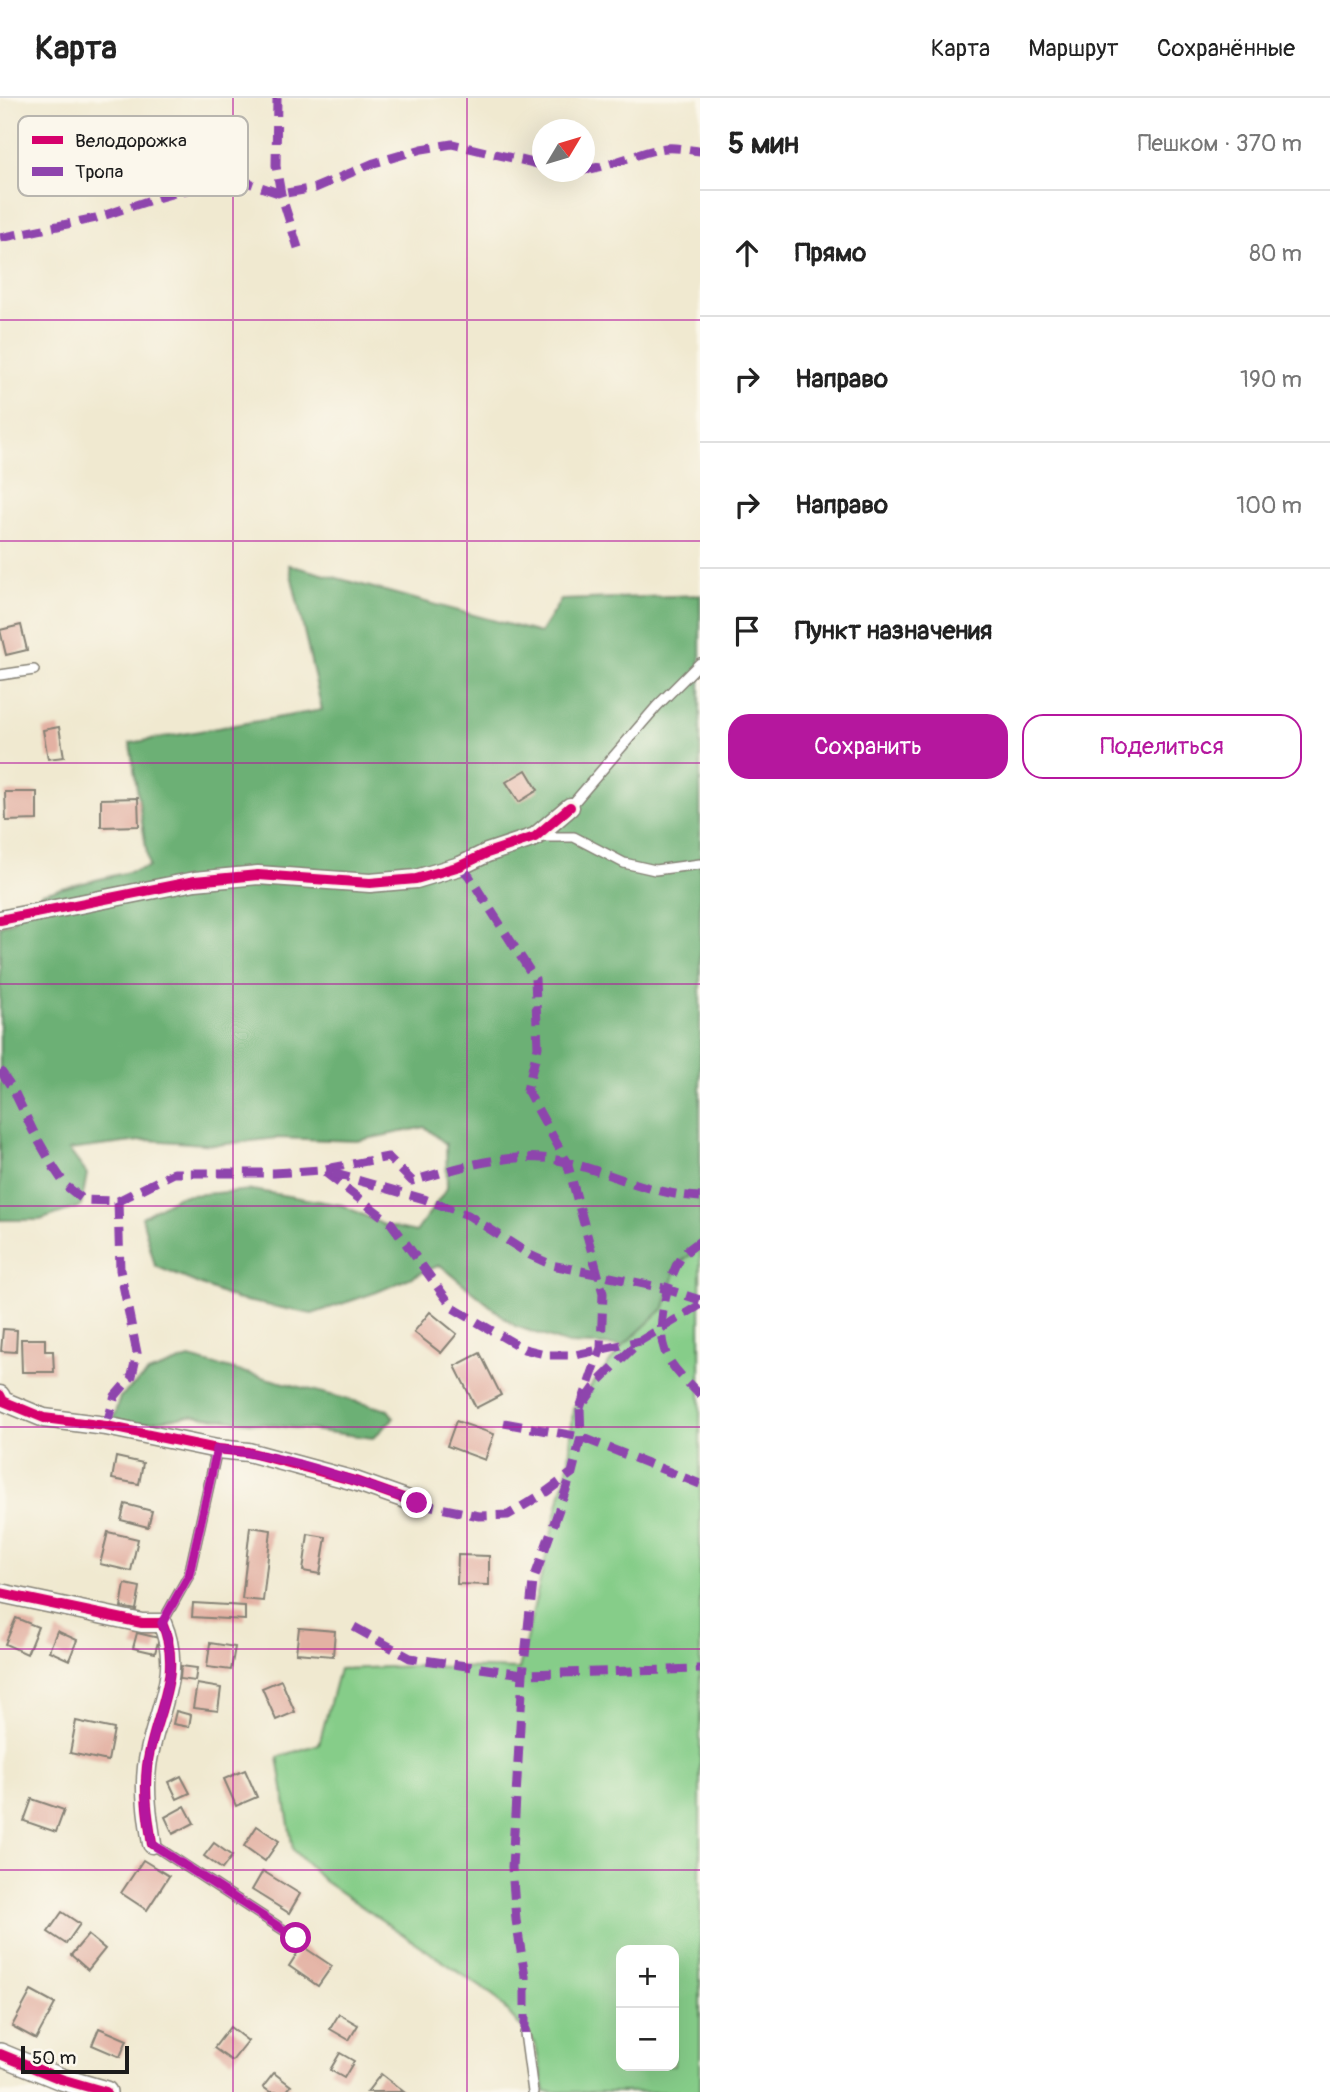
<!DOCTYPE html>
<html lang="ru">
<head>
<meta charset="utf-8">
<style>
	:root { --surface:#fff; --page:#f6f6f6; --text:#222; --muted:#767676; --line:#e0e0e0; --accent:#b5179e }
	body { margin:0; font-family:Pangolin,sans-serif; background:var(--page); color:var(--text) }
	.controls { position:absolute; right:21px; bottom:21px; display:grid; overflow:hidden; border-radius:14px; box-shadow:0 7px 28px #0002 }
	.controls button { width:63px; height:63px; display:grid; place-items:center; padding:0; border:0; border-bottom:2px solid var(--line); background:var(--surface); color:var(--text); font:35px sans-serif }
	.compass { position:absolute; left:532px; top:21px; width:63px; height:63px; border-radius:50%; background:var(--surface); box-shadow:0 7px 28px #0002; rotate:52deg }
	.scale { position:absolute; left:21px; bottom:18px; width:108px; box-sizing:border-box; padding-left:7px; border:4px solid #1c1c1c; border-top:0; font-size:19px; line-height:24px; white-space:nowrap; color:#1c1c1c; -webkit-text-stroke:5px #fbf7ec; paint-order:stroke }
	.stop { position:absolute; width:21px; height:21px; margin:-16px; border:5px solid #b5179e; border-radius:50%; background:#fff }
	.stop.end { background:#b5179e; border-color:#fff; box-shadow:0 2px 7px #0008 }
	.list { margin:0; padding:0; list-style:none }
	h2 { display:flex; justify-content:space-between; align-items:center; height:91px; margin:0; padding:0 28px; font-size:30px }
	h2 small { font-size:23px; font-weight:400; color:var(--muted) }
	.list li { display:grid; grid-template-columns:46px 1fr auto; gap:21px; align-items:center; box-sizing:border-box; height:126px; padding:0 28px; border-top:2px solid var(--line) }
	.list b { display:block; font-size:26px; white-space:nowrap }
	.list em { font-size:23px; font-style:normal; color:var(--muted) }
	.actions { display:flex; gap:14px; padding:21px 28px }
	.actions a { flex:1; padding:16px 0; border:2px solid var(--accent); border-radius:21px; text-align:center; font-size:24px; color:var(--accent) }
	.actions .main { background:var(--accent); color:#fff }
	.icon { flex:none; width:38px; height:38px; fill:none; stroke:currentColor; stroke-width:2; stroke-linecap:round; stroke-linejoin:round }
	.map { position:relative; flex:none; width:700px; height:1994px; overflow:hidden }
	header { display:flex; align-items:center; gap:42px; box-sizing:border-box; height:98px; padding:0 35px; background:var(--surface); border-bottom:2px solid var(--line) }
	header strong { font-size:33px }
	nav { display:flex; gap:38px; margin-inline-start:auto; font-size:24px }
	main { display:flex }
	aside { flex:1; background:var(--surface) }
	.map>svg:first-child { display:block }
	.green { fill:#86cd89; stroke:#517452; stroke-width:2; fill-rule:evenodd }
	.forest { fill:#6cb075; stroke:#446648; stroke-width:2 }
	.building { fill:#e3b1a3 }
	.lines { fill:none; stroke-linecap:round; stroke-linejoin:round }
	.service-casing { stroke:#868276; stroke-width:12 }
	.minor-casing { stroke:#868276; stroke-width:21 }
	.tertiary-casing { stroke:#868276; stroke-width:24 }
	.service { stroke:#fff; stroke-width:9 }
	.minor { stroke:#fff; stroke-width:18 }
	.tertiary { stroke:#fff; stroke-width:21 }
	.quiet { stroke:#8e44ad; stroke-width:9; stroke-dasharray:18 9; stroke-linecap:butt }
	.cycleway-casing { stroke:#fbf7ec; stroke-width:15 }
	.cycleway { stroke:#d6006c; stroke-width:10 }
	.route { stroke:#b5179e; stroke-width:9 }
	.grid { fill:none; stroke:#b5179e; stroke-width:2; stroke-opacity:0.55 }
	.key { fill:#fbf7ec; stroke:#b8b5ae; stroke-width:2 }
	.key-label { font-size:19px; fill:#1c1c1c }
</style>
</head>
<body>
<header>
<strong>Карта</strong>
<nav><a>Карта</a><a>Маршрут</a><a>Сохранённые</a></nav>
</header>
<main>
<div class="map">
<svg width="700" height="1994" viewBox="0 0 700 1994">
	<rect width="100%" height="100%" fill="#fbf7ec"/>
	<filter id="ink" filterUnits="userSpaceOnUse"><feTurbulence type="fractalNoise" baseFrequency=".0143" numOctaves="2"/><feDisplacementMap in="SourceGraphic" scale="14" xChannelSelector="R" yChannelSelector="G"/><feConvolveMatrix kernelMatrix="1 2 1 2 8 2 1 2 1" color-interpolation-filters="sRGB"/></filter>
	<filter id="wash" filterUnits="userSpaceOnUse"><feTurbulence type="fractalNoise" baseFrequency=".00686" numOctaves="4" result="noise"/><feDisplacementMap in="SourceGraphic" scale="28" xChannelSelector="R" yChannelSelector="G"/><feGaussianBlur stdDeviation="1.57" result="paint"/><feColorMatrix in="noise" values="0 0 0 0 0 0 0 0 0 0 0 0 0 0 0 0 0 1.4 0 .05"/><feComposite in="paint" operator="in"/></filter>
	<g filter="url(#wash)">
		<rect width="100%" height="100%" fill="#f0e9d0"/>
		<path class="green" d="M700,1149V1994H545L535,1945L494,1898L324,1783L293,1752L278,1659L319,1646L339,1571L416,1568L519,1571L569,1362L573,1310L623,1248L665,1209L677,1167ZM621,1852H674V1968H621Z"/>
		<g class="forest">
			<path d="M289,467L540,535L561,502L700,497V1149L677,1167L665,1209L623,1248L568,1246L515,1228L440,1167L377,1194L312,1216L235,1201L155,1168L142,1119L179,1098L252,1092L342,1107L384,1127L416,1134L447,1090L446,1046L425,1029L357,1043L277,1040L217,1047L148,1042L69,1052L87,1076L81,1108L40,1122H0V828L11,824L42,795L149,769L130,645L322,612Z"/>
			<path d="M189,1260L388,1312L394,1320L373,1340L192,1317L135,1326L113,1321L120,1299L148,1275Z"/>
		</g>
		<g id="blocks">
			<g class="building">
				<path d="M21,527L27,552L6,557L0,532Z"/>
				<path d="M59,629L64,659L48,661L43,632Z"/>
				<path d="M526,672L538,692L519,704L506,684Z"/>
				<path d="M5,694H37V722L6,723Z"/>
				<path d="M138,700L139,728L101,729V701Z"/>
				<path d="M430,1214L457,1236L441,1255L414,1234Z"/>
				<path d="M3,1231L17,1232L16,1254L1,1253Z"/>
				<path d="M21,1241H45V1253H53L54,1274H22Z"/>
				<path d="M480,1255L501,1297L476,1310L455,1268Z"/>
				<path d="M456,1323L494,1336L485,1362L447,1348Z"/>
				<path d="M116,1359L143,1365L139,1386L112,1381Z"/>
				<path d="M125,1406L152,1413L148,1429L121,1422Z"/>
				<path d="M250,1429L271,1432L263,1503L242,1501Z"/>
				<path d="M108,1434L138,1441L131,1473L100,1466Z"/>
				<path d="M308,1436L326,1439L320,1476L303,1473Z"/>
				<path d="M458,1457L489,1458V1487L457,1486Z"/>
				<path d="M125,1486L140,1489L136,1512L121,1509Z"/>
				<path d="M193,1505L245,1508V1522L192,1519Z"/>
				<path d="M16,1520L38,1529L27,1556L5,1546Z"/>
				<path d="M299,1530L335,1533L333,1558L296,1555Z"/>
				<path d="M57,1533L77,1542L69,1562L49,1553Z"/>
				<path d="M137,1535L159,1540L155,1555L133,1550Z"/>
				<path d="M210,1545L235,1549L231,1572L207,1569Z"/>
				<path d="M181,1568L197,1570L195,1583L180,1581Z"/>
				<path d="M281,1582L295,1614L276,1622L262,1590Z"/>
				<path d="M197,1586L221,1590L218,1613L193,1610Z"/>
				<path d="M176,1613L191,1617L189,1629L173,1626Z"/>
				<path d="M76,1623L114,1631L108,1663L70,1655Z"/>
				<path d="M245,1672L257,1699L236,1708L224,1681Z"/>
				<path d="M181,1678L190,1695L177,1701L169,1684Z"/>
				<path d="M32,1701L64,1712L56,1734L24,1723Z"/>
				<path d="M185,1708L194,1725L173,1736L165,1719Z"/>
				<path d="M257,1728L279,1743L265,1763L244,1748Z"/>
				<path d="M214,1745L232,1758L222,1771L204,1758Z"/>
				<path d="M143,1762L169,1778L147,1812L121,1795Z"/>
				<path d="M263,1773L300,1796L289,1815L252,1792Z"/>
				<path d="M62,1814L80,1826L66,1846L48,1834Z"/>
				<path d="M88,1837L105,1851L88,1872L71,1857Z"/>
				<path d="M302,1848L332,1868L318,1888L289,1868Z"/>
				<path d="M31,1893L55,1906L36,1941L12,1928Z"/>
				<path d="M339,1916L358,1927L349,1942L330,1931Z"/>
				<path d="M230,1929L248,1943L232,1963L214,1950Z"/>
				<path d="M99,1930L127,1942L120,1959L92,1947Z"/>
				<path d="M340,1955L354,1963L344,1980L330,1972Z"/>
				<path d="M274,1975L291,1988L286,1994H270L263,1989Z"/>
				<path d="M381,1976L404,1994H367Z"/>
			</g>
		</g>
	</g>
	<g filter="url(#ink)">
		<use href="#blocks" fill-opacity="0" stroke="#868276" stroke-width="2"/>
		<g class="lines">
			<g class="service-casing">
				<g id="service">
					<path d="M0,577L34,572"/>
					<path d="M570,709L657,608L700,565"/>
					<path d="M538,739H574L624,765L655,772L700,766"/>
					<path d="M162,1525L189,1477L217,1351"/>
					<path d="M152,1746L296,1840"/>
					<path d="M525,1935L533,1994"/>
				</g>
			</g>
			<g class="minor-casing">
				<g id="minor">
					<path d="M0,822L195,783L258,777L370,785L416,781L460,768L487,755L535,739L570,709"/>
					<path d="M0,1297L3,1303L44,1320L106,1328L217,1351L248,1354L355,1383L417,1405"/>
					<path d="M0,1495L142,1525H162C185,1578 153,1618 147,1669C144,1696 148,1720 152,1746"/>
				</g>
			</g>
			<g class="tertiary-casing">
				<path id="tertiary" d="M0,1956L61,1981L106,1994"/>
			</g>
			<use href="#service" class="service"/>
			<use href="#minor" class="minor"/>
			<use href="#tertiary" class="tertiary"/>
			<g class="quiet">
				<path d="M277,0L276,68L281,96L299,153"/>
				<path d="M584,72C613,68 638,54 666,50C677,49 689,52 700,53"/>
				<path d="M569,74H578"/>
				<path d="M0,140L96,120L157,100L215,84L244,83L281,96L315,90L374,65L422,51L452,46L542,67"/>
				<path d="M460,768L469,778L535,881L538,949L527,992L567,1064L603,1195L601,1250L580,1310"/>
				<path d="M0,972L13,991L33,1033L54,1070L66,1088L84,1102L118,1103L174,1075H273L322,1072L391,1125L453,1210L524,1251L549,1257H575L640,1243"/>
				<path d="M326,1071L388,1059L412,1083C462,1069 518,1050 570,1065C613,1076 655,1097 700,1099"/>
				<path d="M332,1075L424,1101L468,1117L530,1157L552,1167L663,1190L700,1202"/>
				<path d="M700,1143C694,1148 684,1154 680,1161C668,1181 656,1227 664,1250C669,1269 687,1283 700,1297"/>
				<path d="M504,1325L581,1339L700,1386"/>
				<path d="M106,1328L115,1298L132,1278L137,1255L120,1172L118,1103"/>
				<path d="M417,1405L479,1418L508,1417L546,1394L572,1375L581,1339L580,1310L600,1282L640,1243L700,1207"/>
				<path d="M354,1529L410,1560L523,1576L700,1571"/>
				<path d="M525,1935V1878L516,1822L512,1769L523,1576L533,1484L572,1375"/>
			</g>
			<g class="cycleway-casing">
				<g id="cycleway">
					<path d="M0,822L195,783L258,777L370,785L416,781L460,768L487,755L535,739L570,709"/>
					<path d="M0,1297L3,1303L44,1320L106,1328L217,1351L248,1354L355,1383L417,1405"/>
					<path d="M0,1495L142,1525H162C185,1578 153,1618 147,1669C144,1696 148,1720 152,1746"/>
					<path d="M0,1956L61,1981L106,1994"/>
				</g>
			</g>
			<use href="#cycleway" class="cycleway"/>
		</g>
	</g>
	<g class="lines" filter="url(#ink)">
		<path class="route" d="M296,1840L152,1746C148,1720 144,1696 147,1669C153,1618 185,1578 162,1525L189,1477L217,1351C285,1357 353,1382 417,1405"/>
	</g>
	<path class="grid" d="M233,0V1994M467,0V1994M0,222H700M0,443H700M0,665H700M0,886H700M0,1108H700M0,1329H700M0,1551H700M0,1772H700"/>
	<rect x="18" y="18" width="230" height="80" rx="10" class="key"/>
	<rect x="32" y="38" width="31" height="8" fill="#d6006c"/>
	<rect x="32" y="69" width="31" height="9" fill="#8e44ad"/>
	<g class="key-label">
		<text x="75" y="49">Велодорожка</text>
		<text x="75" y="80">Тропа</text>
	</g>
</svg>
<div class="controls">
<button>+</button>
<button>−</button>
</div>
<svg class="compass" viewBox="-18 -18 36 36"><path d="M0-13l5 13h-10z" fill="#e53935"/><path d="M0 13l5-13h-10z" fill="#767676"/></svg>
<div class="scale">50 m</div>
<div class="stop" style="left:296px;top:1840px"></div>
<div class="stop end" style="left:417px;top:1405px"></div>
</div>
<aside>
<h2>5 мин<small>Пешком · 370 m</small></h2>
<ul class="list">
<li><svg class="icon" aria-label="ahead" viewBox="0 0 24 24"><path d="M12 20V5M6 11l6-6 6 6"/></svg><div><b>Прямо</b></div><em>80 m</em></li>
<li><svg class="icon" aria-label="right" viewBox="0 0 24 24"><path d="M7 20v-9h11M14 6l5 5-5 5"/></svg><div><b>Направо</b></div><em>190 m</em></li>
<li><svg class="icon" aria-label="right" viewBox="0 0 24 24"><path d="M7 20v-9h11M14 6l5 5-5 5"/></svg><div><b>Направо</b></div><em>100 m</em></li>
<li><svg class="icon" aria-label="arrive" viewBox="0 0 24 24"><path d="M6 21V4h12l-3 4 3 4H6"/></svg><div><b>Пункт назначения</b></div></li>
</ul>
<div class="actions"><a class="main">Сохранить</a><a>Поделиться</a></div>
</aside>
</main>
</body>
</html>
